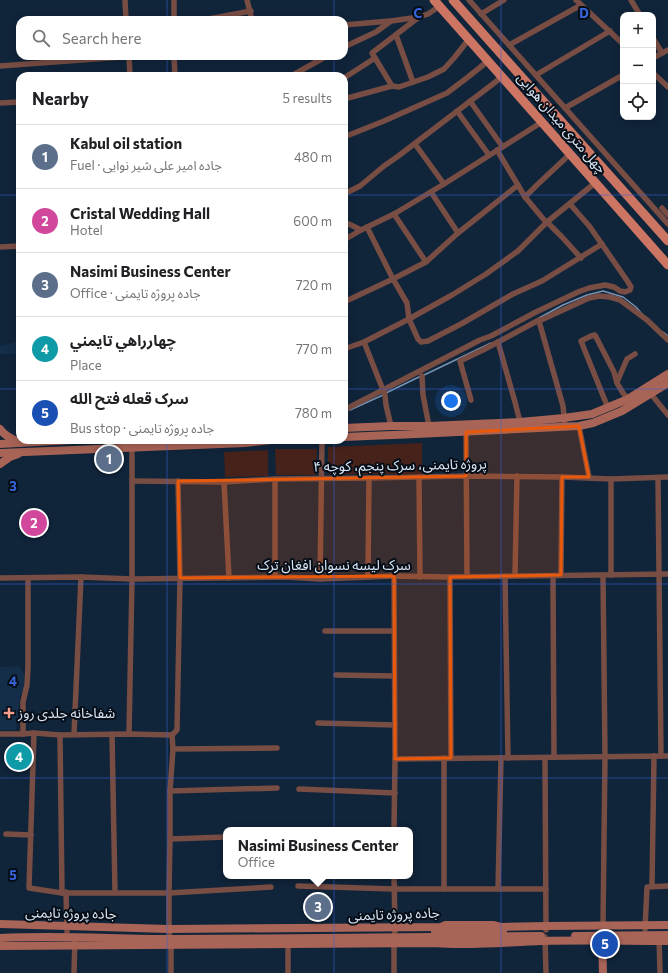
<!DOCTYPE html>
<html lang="en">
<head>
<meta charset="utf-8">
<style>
	:root { --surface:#fff; --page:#f2f2f2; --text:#202124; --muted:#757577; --line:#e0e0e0; --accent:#7f5952 }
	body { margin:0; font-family:Commissioner,"Noto Sans Arabic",sans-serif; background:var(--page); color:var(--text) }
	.controls { position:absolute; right:12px; top:12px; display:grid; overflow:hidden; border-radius:8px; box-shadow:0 2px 10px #0003 }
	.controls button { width:36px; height:36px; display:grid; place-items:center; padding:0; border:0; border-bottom:1px solid var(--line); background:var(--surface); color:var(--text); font:20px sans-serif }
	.you { position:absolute; left:451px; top:401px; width:14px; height:14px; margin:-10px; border:3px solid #fff; border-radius:50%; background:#1a73e8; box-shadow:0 0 0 6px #1a73e833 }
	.badge { display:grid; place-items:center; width:26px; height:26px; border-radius:50%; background:var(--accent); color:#fff; font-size:13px; font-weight:700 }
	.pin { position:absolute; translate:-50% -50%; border:2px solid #fff; box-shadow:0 1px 4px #0006 }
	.popup { position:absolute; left:223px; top:827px; width:190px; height:52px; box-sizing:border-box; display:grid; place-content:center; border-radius:8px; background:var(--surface); filter:drop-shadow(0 1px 3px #0005); font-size:13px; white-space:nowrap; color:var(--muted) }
	.popup b { font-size:15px; color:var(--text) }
	.popup::after { content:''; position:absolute; left:50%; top:100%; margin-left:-8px; border:8px solid transparent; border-top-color:var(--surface) }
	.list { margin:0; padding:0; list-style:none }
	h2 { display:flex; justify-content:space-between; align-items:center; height:52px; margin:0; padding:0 16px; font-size:17px }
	h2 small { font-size:13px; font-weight:400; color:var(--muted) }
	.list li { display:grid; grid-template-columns:26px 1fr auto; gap:12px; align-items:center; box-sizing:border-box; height:64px; padding:0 16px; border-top:1px solid var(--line) }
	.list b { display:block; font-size:15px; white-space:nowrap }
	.list p { margin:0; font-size:13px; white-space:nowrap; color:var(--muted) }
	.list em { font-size:13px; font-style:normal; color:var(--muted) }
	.icon { flex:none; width:22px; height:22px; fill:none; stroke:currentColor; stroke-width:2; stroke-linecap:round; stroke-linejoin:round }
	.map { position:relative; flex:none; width:668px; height:973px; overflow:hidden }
	.search { position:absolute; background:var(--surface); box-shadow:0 2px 10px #0003; left:16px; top:16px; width:332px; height:44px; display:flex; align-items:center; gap:10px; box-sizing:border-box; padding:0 14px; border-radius:12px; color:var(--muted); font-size:15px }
	.panel { position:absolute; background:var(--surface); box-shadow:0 2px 10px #0003; left:16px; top:72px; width:332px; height:372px; border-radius:12px }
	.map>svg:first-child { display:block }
	.built { fill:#142d48 }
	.green { fill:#47221a }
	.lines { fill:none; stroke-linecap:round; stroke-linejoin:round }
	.stream { stroke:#7792b2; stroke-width:1.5 }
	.street { stroke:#784d44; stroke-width:5.5 }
	.secondary { stroke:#a86456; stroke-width:8 }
	.primary { stroke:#cd7563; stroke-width:9 }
	.marked { fill:#e8590c; fill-opacity:0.2; stroke:#e8590c; stroke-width:3; stroke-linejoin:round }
	.grid { fill:none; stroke:#3965dc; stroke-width:1; stroke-opacity:0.55 }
	.poi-dot { fill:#f49d8b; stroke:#050d17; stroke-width:1.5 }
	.labels { text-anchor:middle; stroke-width:4; stroke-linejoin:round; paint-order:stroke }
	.street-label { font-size:14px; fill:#dae6f5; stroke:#050d17 }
	.poi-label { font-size:14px; fill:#dae6f5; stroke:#050d17; text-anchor:start }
	.grid-label { font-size:13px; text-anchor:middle; font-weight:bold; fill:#3965dc; stroke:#050d17; stroke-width:4; stroke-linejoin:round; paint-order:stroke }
</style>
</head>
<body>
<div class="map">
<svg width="668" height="973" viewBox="0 0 668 973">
	<rect width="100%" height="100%" fill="#10243a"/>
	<g class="built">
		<path d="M20,341V354H0V346Z"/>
		<path d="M19,666L24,674L25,686L24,690L20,696L16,730H0V667Z"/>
	</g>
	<g class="green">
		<path d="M422,443V474H328V447Z"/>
		<path d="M275,449H317L316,475H276Z"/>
		<path d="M268,450V476L225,477L224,452Z"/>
	</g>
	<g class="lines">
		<g class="stream">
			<path d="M539,318L563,305L587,295L603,291L623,297L636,307L642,314"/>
			<path d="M663,332L668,336"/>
			<path d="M424,375L491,343"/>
			<path d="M386,393L421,376"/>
			<path d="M350,410L383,395"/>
		</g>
		<g class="street">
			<path d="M125,0L126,20"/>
			<path d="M174,0V20"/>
			<path d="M247,0L252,20"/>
			<path d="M469,0L668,224"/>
			<path d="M576,0L623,44"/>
			<path d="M631,0L640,15"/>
			<path d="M481,14L504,0"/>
			<path d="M203,20L251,11"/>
			<path d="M344,25L390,21"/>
			<path d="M396,35L413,82"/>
			<path d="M653,38L662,53"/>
			<path d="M509,45L581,5"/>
			<path d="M344,47L376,32L391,21L419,17L428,14L440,6"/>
			<path d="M129,56L130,76"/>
			<path d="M174,56L175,76"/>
			<path d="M653,58L668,50"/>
			<path d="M0,66L136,56"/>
			<path d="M653,73L668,87"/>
			<path d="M536,75L610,31"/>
			<path d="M291,76L327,56"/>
			<path d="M344,78L375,58"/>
			<path d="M392,86L372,53L419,17"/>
			<path d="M344,99L392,86L399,87L428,77L444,69L454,58L469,39"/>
			<path d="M470,101L502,146"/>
			<path d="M0,103L20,102"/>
			<path d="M565,108L623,75"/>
			<path d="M457,111L489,155"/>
			<path d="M344,137L384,121L447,93L468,77L488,61"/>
			<path d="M415,144L444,184"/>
			<path d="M497,150L525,197L545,221L547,222L562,237L581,258"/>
			<path d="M431,192L458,233"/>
			<path d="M344,194L360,186L384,166L397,157L502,77"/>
			<path d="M525,197L538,184L570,154"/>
			<path d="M662,208L668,215"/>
			<path d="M394,214L426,262"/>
			<path d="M344,225L349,224L361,230"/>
			<path d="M367,227L393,279L407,303L409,319L418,339L421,342L428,341L461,324L513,294L542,281L602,244"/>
			<path d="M344,240L361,230L394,214L444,184L542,122"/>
			<path d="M0,247L20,246"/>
			<path d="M344,302L393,279L426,262L458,233L518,185"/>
			<path d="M539,321L563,406L565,426"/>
			<path d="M364,342L385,395L386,405L391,426"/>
			<path d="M498,342L515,402L520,422"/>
			<path d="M344,349L364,342L409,319L452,295L486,274L518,251L547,222L595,183"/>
			<path d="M422,376L423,395L429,426"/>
			<path d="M617,382L627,359L635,354"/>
			<path d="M651,394L668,415"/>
			<path d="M471,400L460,361L483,350L539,320V321L589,298L599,296L610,297L620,300L647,320L668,340"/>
			<path d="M608,408L581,341L591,336L595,335L614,372L617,383L623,393L628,399"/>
			<path d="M344,410L480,340L491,336L536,312L578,292L589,288L605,285L614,287L620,291L625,292L630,290L631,287L628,282L590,227L570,204"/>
			<path d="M579,426L589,477"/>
			<path d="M466,432L467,576"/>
			<path d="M419,477L420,577"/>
			<path d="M658,478L661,756"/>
			<path d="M275,479V577"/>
			<path d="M611,479V575"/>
			<path d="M132,481L224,482L275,479L369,478L466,476L562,477L611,479L668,477"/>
			<path d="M224,482L229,578"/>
			<path d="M561,575L562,477"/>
			<path d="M505,576L508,758"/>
			<path d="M515,576L517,476"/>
			<path d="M553,576L554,757"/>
			<path d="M368,577L369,478"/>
			<path d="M450,577L451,758"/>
			<path d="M0,578L81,577L132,579L285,577L320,579L394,576L450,577L668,574"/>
			<path d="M320,579L322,440"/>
			<path d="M325,631H394"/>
			<path d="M336,675L394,676"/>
			<path d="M318,723L395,725"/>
			<path d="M34,733L29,888L62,893H169L271,887"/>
			<path d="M0,734H23L34,733L60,735L129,734L172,735"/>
			<path d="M23,734V702L27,685L28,667V578"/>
			<path d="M74,734L81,577"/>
			<path d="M112,734L115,892"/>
			<path d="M129,734L132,579V447"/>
			<path d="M60,735L62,893"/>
			<path d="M173,749L277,748"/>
			<path d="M444,758V889"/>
			<path d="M545,758L546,930"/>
			<path d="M395,759L668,756"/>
			<path d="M299,789L395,793"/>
			<path d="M170,791L277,788"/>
			<path d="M394,830L395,759L394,576"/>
			<path d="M6,834L31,835"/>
			<path d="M170,839L226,837"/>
			<path d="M394,876L395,928L394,943V973"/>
			<path d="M298,886L394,889H546"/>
			<path d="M652,886L654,756"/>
			<path d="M498,889L501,758"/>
			<path d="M66,892L67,932"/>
			<path d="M603,925L605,757L603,576"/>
			<path d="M645,929L647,887L668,886"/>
			<path d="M545,937L546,973"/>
			<path d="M659,937L660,973"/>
			<path d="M74,973L75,937"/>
			<path d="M171,973V944L169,932V893L170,839V791L173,749L172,735L177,730L180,578L178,481"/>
			<path d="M288,973V944"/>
		</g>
		<g class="secondary">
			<path d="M344,428L391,426H429L520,422L564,418L592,414L628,399L668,374"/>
			<path d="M0,429C5,436 12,439 19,442"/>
			<path d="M344,437L416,434L579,426L593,423L622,411L668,383"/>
			<path d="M0,444L72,440"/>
			<path d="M0,453L245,443L271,440"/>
			<path d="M0,464L10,457L18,454"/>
			<path d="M0,924L169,929L441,927L445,925H493L501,927L546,926L668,925"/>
			<path d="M435,932L503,931"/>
			<path d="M575,936L668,935"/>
			<path d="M602,936L603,973"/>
			<path d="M0,938C57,935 115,939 172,939C295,938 418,938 541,936"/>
			<path d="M0,946L435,943C471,946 507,942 542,941C584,940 626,941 668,941"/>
		</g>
		<g class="primary">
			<path d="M434,0L668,265"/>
			<path d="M453,0L668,241"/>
		</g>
	</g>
	<path class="marked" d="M579,426L589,477H562L561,575L450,577L451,758L395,759L394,576L180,578L178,481L466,476V432Z"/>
	<path class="grid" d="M167,0V20M334,0V20M501,0V973M167,56V76M334,56V76M0,195H20M344,195H668M0,389H20M344,389H668M167,440V973M334,440V973M0,584H668M0,778H668"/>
	<path class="poi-dot" d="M7 707h4v4h4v4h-4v4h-4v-4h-4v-4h4z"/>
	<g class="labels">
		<g class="street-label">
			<text transform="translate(562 123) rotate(49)" y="5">چهل متری میدان هوایی</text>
			<text transform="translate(400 465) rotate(-1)" y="5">پروژه تایمنی، سرک پنجم، کوچه ۴</text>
			<text x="334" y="570">سرک لیسه نسوان افغان‌ ترک</text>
			<text transform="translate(71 913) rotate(1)" y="5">جاده پروژه تایمنی</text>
			<text transform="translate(394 914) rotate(-2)" y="5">جاده پروژه تایمنی</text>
		</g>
		<g class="poi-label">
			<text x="18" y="718">شفاخانه جلدی روز</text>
		</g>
	</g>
	<g class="grid-label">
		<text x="418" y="18">C</text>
		<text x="584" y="18">D</text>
		<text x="13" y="491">3</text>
		<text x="13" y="686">4</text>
		<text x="13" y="880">5</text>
	</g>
</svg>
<div class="controls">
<button>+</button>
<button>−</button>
<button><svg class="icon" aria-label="locate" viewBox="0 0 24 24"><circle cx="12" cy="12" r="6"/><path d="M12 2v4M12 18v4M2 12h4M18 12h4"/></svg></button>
</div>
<div class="you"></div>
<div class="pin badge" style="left:109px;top:459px;background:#5c6f8a">1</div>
<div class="pin badge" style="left:34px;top:523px;background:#d1479c">2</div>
<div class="pin badge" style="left:318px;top:907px;background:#5c6f8a">3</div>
<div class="popup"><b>Nasimi Business Center</b>Office</div>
<div class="pin badge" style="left:19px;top:757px;background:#0f9aa8">4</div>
<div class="pin badge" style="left:605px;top:944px;background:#1a4fb4">5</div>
<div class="search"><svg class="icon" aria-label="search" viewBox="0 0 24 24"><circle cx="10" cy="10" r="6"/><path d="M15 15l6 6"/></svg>Search here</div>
<section class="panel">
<h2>Nearby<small>5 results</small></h2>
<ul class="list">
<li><span class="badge" style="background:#5c6f8a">1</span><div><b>Kabul oil station</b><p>Fuel · جاده امیر علی شیر نوایی</p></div><em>480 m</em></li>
<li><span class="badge" style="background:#d1479c">2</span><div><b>Cristal Wedding Hall</b><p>Hotel</p></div><em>600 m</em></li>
<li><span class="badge" style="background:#5c6f8a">3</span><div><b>Nasimi Business Center</b><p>Office · جاده پروژه تایمنی</p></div><em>720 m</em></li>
<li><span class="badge" style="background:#0f9aa8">4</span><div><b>چهارراهي تايمني</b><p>Place</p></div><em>770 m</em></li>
<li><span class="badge" style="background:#1a4fb4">5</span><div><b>سرک قعله فتح الله</b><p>Bus stop · جاده پروژه تایمنی</p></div><em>780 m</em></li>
</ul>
</section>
</div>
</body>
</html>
